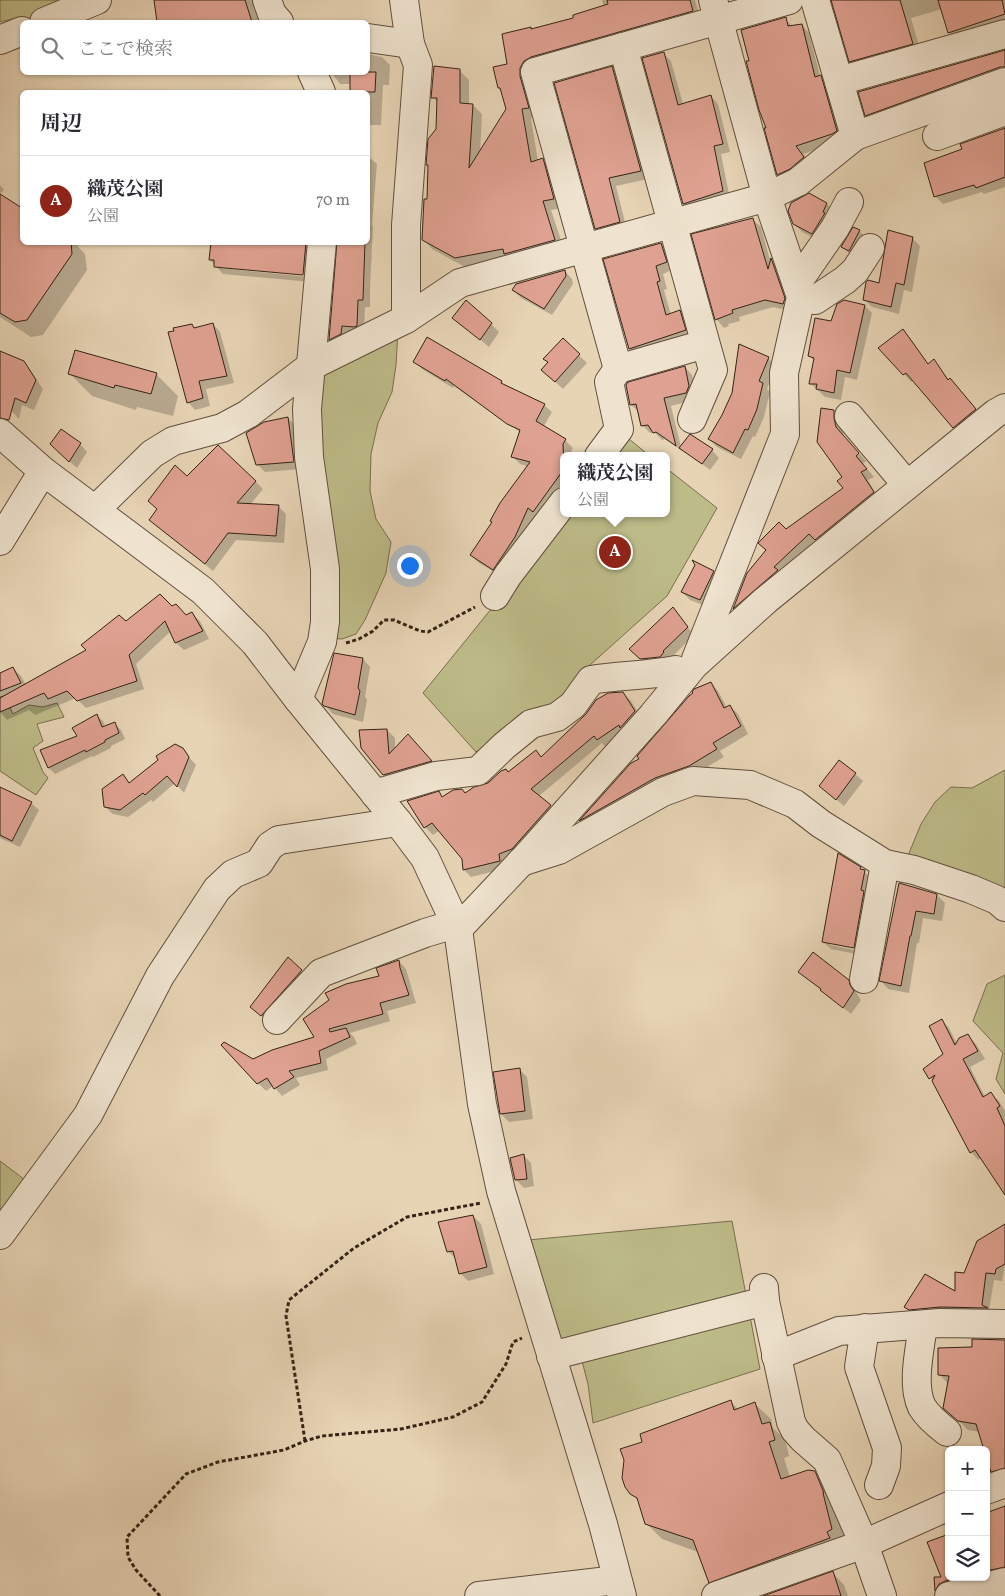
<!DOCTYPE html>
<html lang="ja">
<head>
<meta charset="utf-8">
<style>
	:root { --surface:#fff; --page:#f2f2f3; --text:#2b2b33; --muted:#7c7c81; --line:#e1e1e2; --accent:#8f2418 }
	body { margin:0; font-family:Vollkorn,"Noto Serif JP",serif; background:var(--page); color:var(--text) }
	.controls { position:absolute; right:15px; bottom:15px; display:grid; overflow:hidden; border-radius:8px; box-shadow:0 1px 4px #0004 }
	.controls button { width:45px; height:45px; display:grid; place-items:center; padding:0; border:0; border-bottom:1px solid var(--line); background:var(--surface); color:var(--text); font:25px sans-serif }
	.you { position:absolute; left:409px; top:565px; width:18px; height:18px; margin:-12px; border:4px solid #fff; border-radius:50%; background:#1a73e8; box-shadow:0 0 0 8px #1a73e833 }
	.badge { display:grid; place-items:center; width:32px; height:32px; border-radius:50%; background:var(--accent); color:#fff; font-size:16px; font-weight:700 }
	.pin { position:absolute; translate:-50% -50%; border:2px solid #fff; box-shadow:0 1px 5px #0006 }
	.popup { position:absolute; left:560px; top:452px; width:110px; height:65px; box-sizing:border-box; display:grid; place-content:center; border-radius:8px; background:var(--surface); filter:drop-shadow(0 1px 4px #0005); font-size:16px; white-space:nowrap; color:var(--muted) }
	.popup b { font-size:19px; color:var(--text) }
	.popup::after { content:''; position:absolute; left:50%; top:100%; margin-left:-10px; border:10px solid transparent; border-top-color:var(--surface) }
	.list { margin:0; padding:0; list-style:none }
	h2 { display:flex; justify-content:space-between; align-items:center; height:65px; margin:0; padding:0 20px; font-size:21px }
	h2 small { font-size:16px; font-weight:400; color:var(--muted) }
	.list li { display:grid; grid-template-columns:32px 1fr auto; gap:15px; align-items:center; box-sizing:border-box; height:90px; padding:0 20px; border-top:1px solid var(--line) }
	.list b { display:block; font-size:19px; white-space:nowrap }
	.list p { margin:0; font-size:16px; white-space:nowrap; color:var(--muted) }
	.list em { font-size:16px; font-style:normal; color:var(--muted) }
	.icon { flex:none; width:28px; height:28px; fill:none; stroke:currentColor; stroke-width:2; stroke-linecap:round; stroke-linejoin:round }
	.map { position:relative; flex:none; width:1005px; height:1596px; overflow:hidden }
	.search { position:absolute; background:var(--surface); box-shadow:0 1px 4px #0004; left:20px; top:20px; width:350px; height:55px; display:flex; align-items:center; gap:12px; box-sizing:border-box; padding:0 18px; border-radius:8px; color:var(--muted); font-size:19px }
	.panel { position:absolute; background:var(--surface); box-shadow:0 1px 4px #0004; left:20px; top:90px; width:350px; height:155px; border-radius:8px }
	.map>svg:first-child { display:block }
	.green { fill:#bdbb88; stroke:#786f4e }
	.shadow { fill:#0003; fill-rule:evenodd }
	.building { fill:#dfa191; stroke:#342315 }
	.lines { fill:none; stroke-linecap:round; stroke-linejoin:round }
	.minor-casing { stroke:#614f3d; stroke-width:30 }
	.path { stroke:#342315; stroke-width:3; stroke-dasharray:4 2.5; stroke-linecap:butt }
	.minor { stroke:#efe3cf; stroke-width:28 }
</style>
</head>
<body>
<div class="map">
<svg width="1005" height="1596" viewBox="0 0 1005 1596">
	<rect width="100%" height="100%" fill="#e7d4b5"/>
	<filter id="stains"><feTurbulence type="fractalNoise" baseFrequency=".004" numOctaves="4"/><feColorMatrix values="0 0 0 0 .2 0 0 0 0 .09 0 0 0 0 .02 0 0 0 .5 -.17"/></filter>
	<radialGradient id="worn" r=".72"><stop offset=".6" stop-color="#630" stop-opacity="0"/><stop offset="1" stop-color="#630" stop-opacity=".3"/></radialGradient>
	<g class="green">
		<path d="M0,0H74L19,23L12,19L0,22Z"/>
		<path d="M398,329L396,365L392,392L378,423L371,454L370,491L376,519L391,542L386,573L365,620L356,634L342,639L328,638L315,458L317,369Z"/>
		<path d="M629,439L650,456H616Z"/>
		<path d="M666,468L717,508L667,596L581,673L554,706L537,712L476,752L423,693L569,513H666Z"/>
		<path d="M5,696L13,714L29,705L43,707L57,703L64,717L37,724L43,741L33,748L43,772L48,778L36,795L0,771V697Z"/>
		<path d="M1005,770V888H988L905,863L921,824L935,802L951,787L972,788Z"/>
		<path d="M1005,975V1094L996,1079L1003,1053L973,1021L987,984Z"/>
		<path d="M0,1161L25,1180L0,1219Z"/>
		<path d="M732,1221L760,1369L593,1423L588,1384L582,1361L562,1345L528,1240Z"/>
	</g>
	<g class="shadow">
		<path d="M155,0H252L259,22H159Z"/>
		<path d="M602,0H638L651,35L540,66L537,117L531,118L538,161L543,160L552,169L563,208L551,210L564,249L465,267L432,249L423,239L428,201L430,167L427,165L437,129L438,103L433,97L459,70L469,80V105H473L482,114L480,154L508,109L502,91L499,88L509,65L530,28L532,30L574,18L604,7Z"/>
		<path d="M661,0H695L701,20L675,27L666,18Z"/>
		<path d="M833,0H1005V25L958,41L949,32L942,9L911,18L921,53L860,70L851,61Z"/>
		<path d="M786,20L793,27L802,25L809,33L820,76L828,84L843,135L840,142L803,154L811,165L786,182L778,174L751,62Z"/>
		<path d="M1005,52V76L874,123L866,115Z"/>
		<path d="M663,53L671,61L683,104L711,96L718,104L730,152L721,154L730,199L692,211L684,204L644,59Z"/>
		<path d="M368,54L382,57L390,65L389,85H383L381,125H368V92H351V84H340L331,72H368Z"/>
		<path d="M612,68L620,75L648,179L616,186L627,230L604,236L596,228Z"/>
		<path d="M1005,128V187L984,194L982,192L943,204L935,196L963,149Z"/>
		<path d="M368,156L377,164L372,225L373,226L370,289V307H365L364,334L338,347L330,339L339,242H368Z"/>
		<path d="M0,185L4,190L0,194Z"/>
		<path d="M0,195L22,209V242H74L85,254L87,270L43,335L31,337L0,317Z"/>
		<path d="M809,195L827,204L834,211L820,241L802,232L794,224Z"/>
		<path d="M753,220L761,227L771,264L772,261L779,268L791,311L773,307L739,317L740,321L728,324L729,326L724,328L717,320L693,235Z"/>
		<path d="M859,231L867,238L850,254L842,247Z"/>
		<path d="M912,238L920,246L912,292L904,290L899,314L872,307L864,299L880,284Z"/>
		<path d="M220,242H316L311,282L223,274L210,260ZM217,266L310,274L309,277L220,268Z"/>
		<path d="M661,244L669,252L674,269L663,274L667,289L664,290L671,315L680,312L687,319L693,338L638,356L630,349Z"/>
		<path d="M565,271L572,279L573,284L552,315L521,298L513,290Z"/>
		<path d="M865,306L872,313L857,380L845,377L841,400L825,397L810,383L815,361L809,356L832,323Z"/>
		<path d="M454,318L491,324L499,332L489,347Z"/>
		<path d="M213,324L220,332L234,383L206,389L210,406L195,410L188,402L192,325L195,329Z"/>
		<path d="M903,330L910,338L929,365L934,361L949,380L958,387L982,418L962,435L914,380L911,382L904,374Z"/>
		<path d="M563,340L587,363L563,389L550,377L549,363Z"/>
		<path d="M0,353L23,362L31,371L43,389L34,410L22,405L19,419L0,398Z"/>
		<path d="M768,358L776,366L767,389L770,392L764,417L755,437L753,436L741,459L717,447L709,439Z"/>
		<path d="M415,361L501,382L506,387L544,405L552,412L544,426L565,440L573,448L571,451L578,456H564V487L542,519L536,515L522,545L501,576L479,563L471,555L529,467L520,464L512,456L521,433L454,386L453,388L422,369Z"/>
		<path d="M685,367L692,375L696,394L694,400L671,406L681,447L712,450L719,458L710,470L682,449V451L665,439L662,440L654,432L650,433L642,425L639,412L631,405Z"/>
		<path d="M70,374H156L178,396L173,416L137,407L136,410L92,396Z"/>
		<path d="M834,412L842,419L841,427L844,436L866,461L863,464L874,477L868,480L880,501L741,616L734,609L748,573L786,531L845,488L844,477L818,442Z"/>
		<path d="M288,418L296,426L301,469L265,472L257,464Z"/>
		<path d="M80,444L87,452L77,468L59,452Z"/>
		<path d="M187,478L256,482L263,489L250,505L278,506L286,514L284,543L236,540L213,571L150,520Z"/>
		<path d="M713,572L721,579L708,607L690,600L682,592Z"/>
		<path d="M172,607L187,616L192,614L200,621L209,639L184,650L176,643L171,631L136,664L144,689L86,708L76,698L35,715L29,710L7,720L0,712V674L13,668L21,676L26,685L88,650L126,623Z"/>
		<path d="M673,608L694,635L670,659L648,666L630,649Z"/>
		<path d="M363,659L370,667L365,697L367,700L363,722L333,714L323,703Z"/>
		<path d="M711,683L718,691L727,708L730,706L738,714L748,734L720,751L724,757L697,773L588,828L581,821L632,764L641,759Z"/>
		<path d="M623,693L631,701L642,719L627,733L605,747L602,743L539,796L558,813L507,868L471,877L464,870L463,858L440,830L433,835L425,827L438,793L443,798L466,794L508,773L535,751L542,758Z"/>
		<path d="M96,715L103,721L105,727L115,724L121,730L125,739L111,746V748L93,757L92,756L55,774L49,768L42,750L79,737Z"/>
		<path d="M387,730L395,738V749L415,743L438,769L392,782L384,774Z"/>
		<path d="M182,749L196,765L184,793L175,783L153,802L151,800L128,817L113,814L105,807L123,776L130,783L160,761Z"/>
		<path d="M855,774L863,781L844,806L820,786Z"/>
		<path d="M0,788L31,803L39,810L20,847L0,838Z"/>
		<path d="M860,868L872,879L861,955L831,949L823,942ZM830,942L860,948V951L830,945Z"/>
		<path d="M900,884L937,895L945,903L942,921L923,918L919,943H917L909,993L888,989L881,981Z"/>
		<path d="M288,959L309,979L269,1023L259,1014Z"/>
		<path d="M399,961L406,969L416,1003L387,1011L390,1021L350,1033L354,1037L357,1044L326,1059L328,1070L296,1078L300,1085L282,1096L273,1086L266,1091L258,1083L253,1061L316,1038Z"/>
		<path d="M799,972L848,981L856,989L857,994L861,1000L851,1014Z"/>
		<path d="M942,1021L949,1028L957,1044L968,1036L976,1044L985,1059L970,1067L985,1097L991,1094L999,1101L1005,1111V1181L982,1158L978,1160L971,1152L934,1082L930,1078L944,1055ZM952,1070L933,1076L932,1075Z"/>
		<path d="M519,1069L527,1077L533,1119L509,1122L501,1114Z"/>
		<path d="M524,1156L531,1163L534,1186L524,1188L516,1180Z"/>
		<path d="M473,1216L481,1224L494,1274L468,1281L460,1273L456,1259L448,1251Z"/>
		<path d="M1005,1229V1265L1002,1281L994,1280L989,1311L914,1315L906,1307L956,1293L964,1274Z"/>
		<path d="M1005,1341V1479L1001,1480L992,1471L980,1432L968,1430L954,1417L948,1384L940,1375L973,1348Z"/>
		<path d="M731,1402L739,1410L755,1404L771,1419L773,1428L785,1439L789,1456L784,1458L790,1477L814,1472L830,1488L838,1509L847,1545L724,1596L710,1582L698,1552L662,1539L646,1523L640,1502L631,1493L644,1442Z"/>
		<path d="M1005,1508V1575L952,1589L944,1581L949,1577H986V1514Z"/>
		<path d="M833,1573L844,1585L848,1596H767Z"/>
	</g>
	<g class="building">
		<path d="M154,0H245L252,22H157Z"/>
		<path d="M607,0H690L693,11L531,57L524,61L520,68V76L529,108L522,109L531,162L543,158L554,199L543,201L555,240L504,254L503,249L455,258L422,240L424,199H427L428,165H426L428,139L436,129L437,98H431L434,66L460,69V103L473,104L469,168L506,109L500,88H498L493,67L507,64L502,34L531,27V29L573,18V15L608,4Z"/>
		<path d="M831,0H900L913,44L849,62Z"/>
		<path d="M938,0H1002L1005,14L948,33Z"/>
		<path d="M786,17L788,26L802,24L815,77L821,75L837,131L832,134L796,146L804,157L790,169L777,175L764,128H766L759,110L746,61H749L741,30Z"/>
		<path d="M1005,50V67H1000L865,116L858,92Z"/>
		<path d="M664,52L678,105L711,95L723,144L714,146L723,191L683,204L642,58Z"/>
		<path d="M612,66L641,171L609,178L620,222L595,229L554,83Z"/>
		<path d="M350,72H376L375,92H350Z"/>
		<path d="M1005,128V177L976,188L974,185L934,197L924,163L962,149L960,144Z"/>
		<path d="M809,193L827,203L823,212L825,213L812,234L793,224L788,211L791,203Z"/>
		<path d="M0,194L22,208V242H71L72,254L27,320L15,322L0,313Z"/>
		<path d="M753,218L768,269L771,258L785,298L783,304L765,300L732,310L733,313L715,320L691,234Z"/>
		<path d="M853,227L860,230L849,251L841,247Z"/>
		<path d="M888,230L913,237L904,285L896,283L891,307L863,300L866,282L868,280L879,283Z"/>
		<path d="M211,242H306L303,275L214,267V260H209Z"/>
		<path d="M337,242H365L363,300H358L357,326L354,327L342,326L341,334L329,340Z"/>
		<path d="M661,243L667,262L656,266L660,281L657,282L666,315L680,310L686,330L629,349L603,259Z"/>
		<path d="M565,270L566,276L544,309L512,290L516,284Z"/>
		<path d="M466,300L492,323L480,340L452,318Z"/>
		<path d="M844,300L865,305L850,373L837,370L834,393L816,389L817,384H809L814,358L808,356L815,318L831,321L837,304Z"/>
		<path d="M213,323L227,376L199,381L203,398L187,403L168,332L174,331L173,328L192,324L194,328Z"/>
		<path d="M903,329L928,364L934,359L948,380L950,378L976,409L953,428L906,373L903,375L878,348Z"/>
		<path d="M427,337L502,381L501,383L545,404L536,421L566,439L563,444L564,469L533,512L528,508L515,537L493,570L470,555L492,522L490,521L500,503L530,462L511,457L520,430L507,424L446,379L445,381L413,362Z"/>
		<path d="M563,338L580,354L555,382L541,370L548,362L543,359Z"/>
		<path d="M739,344L769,357L759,381L763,383L757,409L748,430L745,429L733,453L708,439L722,415L732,393Z"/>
		<path d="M75,350L157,373L151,394L115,385L114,388L68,374Z"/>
		<path d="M0,351L24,361L36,380L26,403L15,398L9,420L0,418Z"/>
		<path d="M685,366L689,386L686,393L664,398L676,446L656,432L653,433L648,425L641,426L636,404L630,405L626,385L628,382Z"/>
		<path d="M821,408L834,410V418L836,427L859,453L856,456L867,469L861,472L874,492L815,540L809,534L774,567L778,570L733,609L747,573L766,550L758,543L779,522L786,529L843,488L837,481L842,477L817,442Z"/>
		<path d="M288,417L294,462L256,465L246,433L264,422Z"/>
		<path d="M61,429L81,443L69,462L50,444Z"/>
		<path d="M690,434L713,449L702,464L679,448Z"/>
		<path d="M218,445L256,481L237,503L279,505L276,536L228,533L205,564L149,520L157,509L148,501L175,465L187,476Z"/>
		<path d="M692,560L714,571L700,600L681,592L695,565Z"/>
		<path d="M160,594L172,606L176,604L186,615L192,612L203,631L175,643L165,621L129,655L137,681L77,701L67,691L48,699L44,693L0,712V698L86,650L81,645L119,615L126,621Z"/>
		<path d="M673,607L688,627L663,651L664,652L660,657L640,659L629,649Z"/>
		<path d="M334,653L363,658L358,688L360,691L355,715L324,706L322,704Z"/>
		<path d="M13,667L21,683L0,691V673Z"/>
		<path d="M711,682L724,708L730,705L741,726L713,743L717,749L689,766L655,778L579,821L631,763L639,759L637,756L689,696L693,693L692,692L694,689Z"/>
		<path d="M623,692L635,711L620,728L619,725L597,740L594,736L531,789L551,805L512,849L499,854L500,861L463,870L462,859L432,823L424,828L407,801L439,791L442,797L453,790L462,789L465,793L474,787L488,783L501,771L506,769L508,772L536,750L541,757L586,714L596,700L608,693Z"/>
		<path d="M97,714L102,727L115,722L119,733L105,740V742L86,752L85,750L48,768L40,750L77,736L72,728Z"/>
		<path d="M387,729L389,754L408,734L432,761L383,775L361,748L359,730Z"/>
		<path d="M175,744L183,748L189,757L177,787L167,776L145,795L143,793L120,810L104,807L102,789L123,774L129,783L158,760L156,756Z"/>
		<path d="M839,760L856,773L836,800L819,786Z"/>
		<path d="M0,787L32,802L12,841L0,835Z"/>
		<path d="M838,853L861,867L860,869L865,870L861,890L864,891L854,948L822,942Z"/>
		<path d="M899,883L937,894L934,914L916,911L911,936H910L901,986L879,981Z"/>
		<path d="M813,952L849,980L850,985L854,991L843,1008L820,990L821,989L798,972Z"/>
		<path d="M288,957L302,970L261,1016L250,1007Z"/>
		<path d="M399,960L400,968L409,995L380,1003L383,1014L329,1029L330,1032L346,1028L350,1037L319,1051L321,1063L289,1071L294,1077L274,1089L267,1078L257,1084L221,1045L224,1042L253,1059L272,1050L314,1037L303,1019L329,1000L325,993L346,984L379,976L376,968Z"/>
		<path d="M942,1019L955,1045L959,1038L968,1034L978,1051L963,1059L983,1097L991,1092L1000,1106L997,1108L1005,1126V1195L975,1150L970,1153L932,1081L935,1075L929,1079L923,1069L943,1054L929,1026Z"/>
		<path d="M520,1068L525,1111L500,1114L493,1072Z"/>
		<path d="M524,1154L527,1179L515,1180L510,1158Z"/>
		<path d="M473,1215L487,1267L459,1274L453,1251L447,1252L438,1222Z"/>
		<path d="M1005,1224V1264L996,1269L995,1274L986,1273L982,1305L988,1308L940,1307L909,1310L904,1307L925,1274L955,1291V1272L964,1273L977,1241Z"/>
		<path d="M972,1339L1005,1340V1468L991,1472L986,1457V1450H984L976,1424L958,1421L943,1408L949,1376L938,1375V1348L972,1347Z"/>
		<path d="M731,1400L734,1410L755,1402L762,1424L770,1422L775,1440L769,1442L781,1479L808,1470L815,1471L824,1493H823L832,1529L827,1532L830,1538L709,1583L693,1540L645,1524L637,1498L630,1494L625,1487L622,1478L624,1460L620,1449L642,1442L640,1434Z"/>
		<path d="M1005,1506V1567L986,1571V1513Z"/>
		<path d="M949,1534V1577H960L945,1581L939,1584L935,1591L934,1577H941L927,1542Z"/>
		<path d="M833,1571L841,1596H763Z"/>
	</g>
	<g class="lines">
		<g class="minor-casing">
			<g id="minor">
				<path d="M267,0L272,14L279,22"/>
				<path d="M404,0L410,44L418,65L406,225V319"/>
				<path d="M815,0L855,136"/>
				<path d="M44,22L97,0"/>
				<path d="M368,38L410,44"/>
				<path d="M0,40L22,31"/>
				<path d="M623,47L713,370L692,419"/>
				<path d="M312,72L321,92"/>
				<path d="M839,81L1005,34"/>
				<path d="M937,136L1005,111"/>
				<path d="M797,283L835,228L849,202"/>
				<path d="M801,297L815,300L845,280L855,271L870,248"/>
				<path d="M705,344L618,369L535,72L789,0"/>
				<path d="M849,416L907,485"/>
				<path d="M0,433L43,471L203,591L255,643L298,699L398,822L425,858L458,929L482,1104L501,1191L603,1524L622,1596"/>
				<path d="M599,456L619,429L609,382L618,369"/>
				<path d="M96,509L152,454L173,441L222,428L248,414L311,366L406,319L460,283L767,197L798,182L855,136L1005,82"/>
				<path d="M0,541L43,471"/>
				<path d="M495,596L508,575L564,502"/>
				<path d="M696,659L785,434L784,373L801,297L767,197L713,0"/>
				<path d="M298,699L322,642L325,622V569L309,457L307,409L322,242"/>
				<path d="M375,794L436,776L478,771L504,746L531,724L557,717L573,705L591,680C619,675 647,676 676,670L685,676"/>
				<path d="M521,862L559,850L663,792L693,781L750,785L795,804L821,824L885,864L914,870L971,889L997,900L1005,907"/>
				<path d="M458,929L525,858L653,715L694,665L766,600L996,413L1005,408"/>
				<path d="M864,979L885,864"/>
				<path d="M277,1020L321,973L425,933L455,924"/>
				<path d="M0,1235L88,1115L160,976L217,889L233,874L259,863L270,846L279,840L398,822"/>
				<path d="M764,1288L765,1301L791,1422L795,1430L803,1439L827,1460L864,1544L882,1596"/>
				<path d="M923,1325C920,1349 911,1385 922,1407C928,1417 938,1425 947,1432"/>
				<path d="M865,1328L859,1367L887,1448L886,1466L879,1485"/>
				<path d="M551,1356L765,1301"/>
				<path d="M776,1356L839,1331L940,1323L1005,1324"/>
				<path d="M986,1490L1005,1483"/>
				<path d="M479,1596L617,1580"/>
				<path d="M716,1596L864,1544L949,1506"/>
				<path d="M949,1596L1005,1582"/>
			</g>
		</g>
		<g class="path">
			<path d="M346,643L359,639L373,631L384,620H394L420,631L428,632L475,607"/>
			<path d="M305,1441L286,1316L289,1300L354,1248L407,1217L481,1203"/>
			<path d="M160,1596L136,1570L128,1557L127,1537L186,1474L218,1462L284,1450L305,1441L322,1436L401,1429L453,1417L482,1402L506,1364L513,1342L522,1338"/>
		</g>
		<use href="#minor" class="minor"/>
	</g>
	<rect width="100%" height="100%" filter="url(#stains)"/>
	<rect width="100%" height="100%" fill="url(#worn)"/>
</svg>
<div class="controls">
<button>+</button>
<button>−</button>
<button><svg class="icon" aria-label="layers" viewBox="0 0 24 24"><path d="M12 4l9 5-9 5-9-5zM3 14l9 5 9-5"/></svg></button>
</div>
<div class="you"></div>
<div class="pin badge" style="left:615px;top:552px">A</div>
<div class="popup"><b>織茂公園</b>公園</div>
<div class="search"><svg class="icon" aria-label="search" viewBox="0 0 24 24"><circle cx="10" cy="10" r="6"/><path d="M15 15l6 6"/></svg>ここで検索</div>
<section class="panel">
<h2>周辺<small></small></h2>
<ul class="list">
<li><span class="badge">A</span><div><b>織茂公園</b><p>公園</p></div><em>70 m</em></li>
</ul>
</section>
</div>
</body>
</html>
